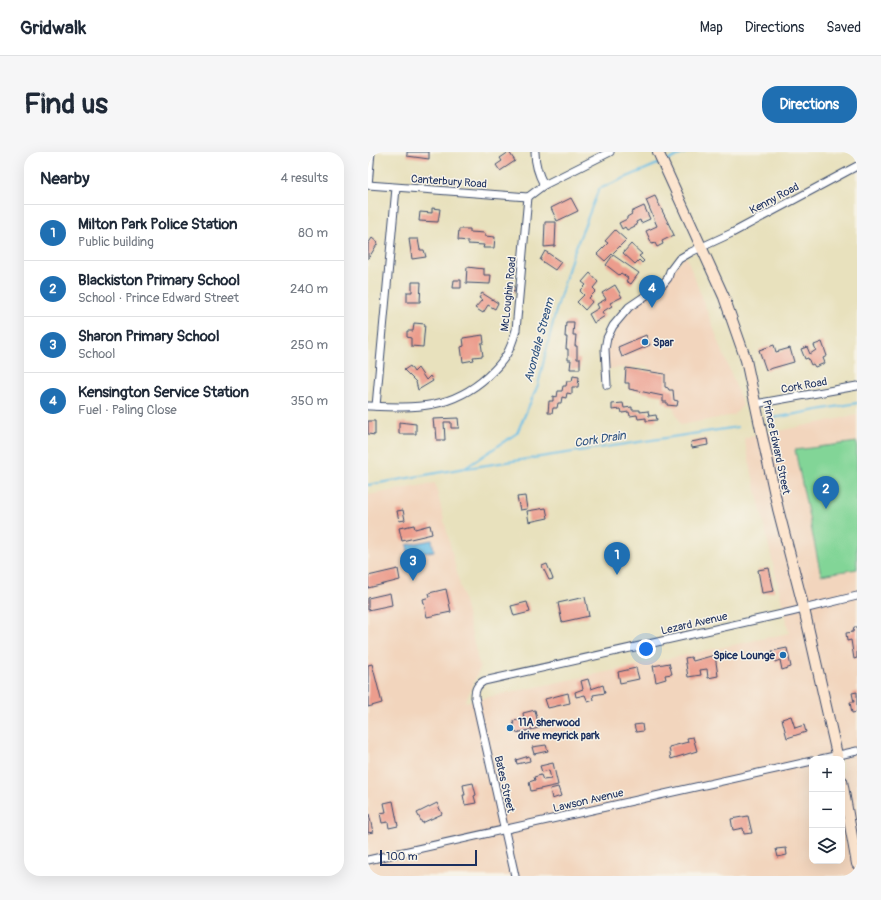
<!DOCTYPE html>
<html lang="en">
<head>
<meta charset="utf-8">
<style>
	:root { --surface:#fff; --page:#f6f6f7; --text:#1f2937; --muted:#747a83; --line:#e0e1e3; --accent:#1f6fb2 }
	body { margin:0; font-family:Pangolin,sans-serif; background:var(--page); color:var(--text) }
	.controls { position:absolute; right:12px; bottom:12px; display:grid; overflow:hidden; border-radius:8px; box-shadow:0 4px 16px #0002 }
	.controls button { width:36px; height:36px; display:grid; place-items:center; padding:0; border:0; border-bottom:1px solid var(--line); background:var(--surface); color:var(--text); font:20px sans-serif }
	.scale { position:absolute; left:12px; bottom:10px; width:97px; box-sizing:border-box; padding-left:4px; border:2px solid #1b2f5e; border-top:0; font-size:11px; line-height:14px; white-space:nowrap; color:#1b2f5e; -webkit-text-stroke:3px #f7f3e8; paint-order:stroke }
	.you { position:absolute; left:278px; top:497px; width:14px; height:14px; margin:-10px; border:3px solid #fff; border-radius:50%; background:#1a73e8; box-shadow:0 0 0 6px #1a73e833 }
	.badge { display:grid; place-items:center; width:26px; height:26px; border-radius:50%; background:var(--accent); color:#fff; font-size:13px; font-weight:700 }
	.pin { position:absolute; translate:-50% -33px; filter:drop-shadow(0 1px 2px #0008) }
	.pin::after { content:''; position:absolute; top:21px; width:14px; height:12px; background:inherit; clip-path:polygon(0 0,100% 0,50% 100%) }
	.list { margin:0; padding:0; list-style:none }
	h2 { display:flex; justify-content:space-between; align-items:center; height:52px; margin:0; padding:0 16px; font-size:17px }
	h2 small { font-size:13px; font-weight:400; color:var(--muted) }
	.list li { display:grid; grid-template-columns:26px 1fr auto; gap:12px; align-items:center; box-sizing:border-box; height:56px; padding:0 16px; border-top:1px solid var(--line) }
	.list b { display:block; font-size:15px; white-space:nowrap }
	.list p { margin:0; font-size:13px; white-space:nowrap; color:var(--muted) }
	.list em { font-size:13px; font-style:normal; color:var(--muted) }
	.icon { flex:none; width:22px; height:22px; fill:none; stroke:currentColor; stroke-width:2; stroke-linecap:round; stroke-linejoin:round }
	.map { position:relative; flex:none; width:489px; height:724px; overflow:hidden; border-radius:16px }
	header { display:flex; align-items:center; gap:24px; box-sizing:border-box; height:56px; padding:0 20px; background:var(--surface); border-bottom:1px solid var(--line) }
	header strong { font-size:19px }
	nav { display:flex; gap:22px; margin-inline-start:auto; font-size:14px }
	.intro { display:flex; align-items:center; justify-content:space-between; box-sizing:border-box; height:96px; padding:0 24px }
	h1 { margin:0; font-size:28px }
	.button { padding:10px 18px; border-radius:16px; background:var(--accent); color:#fff; font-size:14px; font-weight:700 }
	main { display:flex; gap:24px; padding:0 24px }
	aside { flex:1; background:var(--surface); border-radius:16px; box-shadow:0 4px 16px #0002 }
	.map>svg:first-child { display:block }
	.built { fill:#f2d5bd; fill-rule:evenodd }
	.green { fill:#82d597; stroke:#4e827a }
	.water { fill:#6bbfe7; stroke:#4377a2 }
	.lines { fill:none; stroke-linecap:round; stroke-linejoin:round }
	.stream { stroke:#6bbfe7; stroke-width:2 }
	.building { fill:#ec9d8d }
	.minor-casing { stroke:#3a4a6c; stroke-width:9 }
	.secondary-casing { stroke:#3a4a6c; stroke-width:12 }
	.minor { stroke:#fff; stroke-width:7 }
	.secondary { stroke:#fce5cf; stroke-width:10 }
	.poi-dot { fill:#1f6fb2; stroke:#f7f3e8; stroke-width:1.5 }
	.labels { text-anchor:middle; stroke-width:3; stroke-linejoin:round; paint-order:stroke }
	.street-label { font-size:11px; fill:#1b2f5e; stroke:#f7f3e8 }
	.poi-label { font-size:11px; font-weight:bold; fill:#1b2f5e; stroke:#f7f3e8; text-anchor:start }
	.water-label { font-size:12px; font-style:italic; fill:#2f5380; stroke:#f7f3e8 }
</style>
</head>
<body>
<header>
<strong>Gridwalk</strong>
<nav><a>Map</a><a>Directions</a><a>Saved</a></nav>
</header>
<div class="intro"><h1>Find us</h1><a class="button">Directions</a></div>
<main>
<aside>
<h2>Nearby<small>4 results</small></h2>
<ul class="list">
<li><span class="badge">1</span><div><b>Milton Park Police Station</b><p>Public building</p></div><em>80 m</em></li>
<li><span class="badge">2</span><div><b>Blackiston Primary School</b><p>School · Prince Edward Street</p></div><em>240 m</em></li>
<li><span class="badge">3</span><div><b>Sharon Primary School</b><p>School</p></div><em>250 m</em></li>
<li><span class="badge">4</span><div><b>Kensington Service Station</b><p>Fuel · Paling Close</p></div><em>350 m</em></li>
</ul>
</aside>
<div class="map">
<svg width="489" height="724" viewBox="0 0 489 724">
	<rect width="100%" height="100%" fill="#f7f3e8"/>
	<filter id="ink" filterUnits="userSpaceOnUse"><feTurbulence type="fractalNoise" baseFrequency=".025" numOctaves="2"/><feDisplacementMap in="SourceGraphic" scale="8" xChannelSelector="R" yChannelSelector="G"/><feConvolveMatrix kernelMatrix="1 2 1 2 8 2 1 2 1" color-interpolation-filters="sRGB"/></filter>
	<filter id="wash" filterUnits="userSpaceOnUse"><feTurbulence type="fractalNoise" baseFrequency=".012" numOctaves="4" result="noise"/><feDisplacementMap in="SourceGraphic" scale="16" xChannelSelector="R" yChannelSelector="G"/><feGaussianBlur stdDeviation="0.9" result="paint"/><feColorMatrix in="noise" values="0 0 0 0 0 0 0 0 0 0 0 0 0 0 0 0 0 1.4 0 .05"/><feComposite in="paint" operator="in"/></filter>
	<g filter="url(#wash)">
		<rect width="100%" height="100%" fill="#e8e1bd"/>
		<g class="built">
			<path d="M318,104L375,253L366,263L313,273L293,227L279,214L237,217L236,193L263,156Z"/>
			<path d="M489,263V724H0V343L67,331L112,516L97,550L421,481L376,286ZM444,607H474V709H444Z"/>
		</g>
		<path class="green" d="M489,290V417L453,423L427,298Z"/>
		<path class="water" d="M64,388L66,399L41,404L39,393Z"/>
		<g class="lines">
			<g class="stream">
				<path d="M298,9L319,0"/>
				<path d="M405,266L489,251"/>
				<path d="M99,316L370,275"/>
				<path d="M0,333L97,316L149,281L170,233L187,162L204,105L231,37L292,11"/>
			</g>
		</g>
		<g id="blocks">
			<g class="building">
				<path d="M39,0H61V7L39,4Z"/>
				<path d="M141,0L147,9L132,19L128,13L134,9L132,6Z"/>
				<path d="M287,44L306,83L294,89L295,92L289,95L287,91L284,92L278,79L289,74L278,48Z"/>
				<path d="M203,46L210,59L189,69L183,56Z"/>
				<path d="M276,54L282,67L273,71L272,68L268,70L269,73L259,78L257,75L254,77L251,71L259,67V65L264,62L263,60Z"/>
				<path d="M64,56L72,57L70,70L51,69L52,60L64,61Z"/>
				<path d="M177,70H188L187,94L176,95Z"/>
				<path d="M91,77H102V80L117,81V84L127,85L126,96H115L116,93L100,92V89L90,88Z"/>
				<path d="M247,78L258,88L237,109L229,102L240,91L237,89Z"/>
				<path d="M4,86L10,91L0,107V92Z"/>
				<path d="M41,87H50L52,98H56L58,105L44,107Z"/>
				<path d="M263,92L274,102L271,104L276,109L274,111L271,108L267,112L255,101Z"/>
				<path d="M177,99L193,110L187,118L172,108Z"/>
				<path d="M245,103L271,121L263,132L258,129L260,126L253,121L251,123L238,113Z"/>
				<path d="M99,115L116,117V123H123L122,132L98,131Z"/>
				<path d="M222,121L230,130L225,136L228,139L221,146L224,150L217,158L209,150L216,143L212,139L218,133L214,130Z"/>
				<path d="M86,128H93V136H85Z"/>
				<path d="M44,130H53L52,150H39V140H44Z"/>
				<path d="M247,133L254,145L242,151L244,154L234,160L237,164L226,171L221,162L231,156L229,152L238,147L234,141Z"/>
				<path d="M141,134L147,135V140L140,139Z"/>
				<path d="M114,141L130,151L127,157L120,153L115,161L107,156L114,148L111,146Z"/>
				<path d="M198,170H206L205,183H208L207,194H209V207H212V217H202L203,208H200V197H198L199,185H197Z"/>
				<path d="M46,171L57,172L55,195L43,194V186L39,185V179H45Z"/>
				<path d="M115,183L116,191H113L115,204L105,205L106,208L95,210L93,195L96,194L95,186Z"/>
				<path d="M278,183L282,193L254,205L250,195Z"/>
				<path d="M454,190L459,204L455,206L457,211L447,215L445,212L443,213L440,206L437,207L433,197L439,195L442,202L448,198L446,193Z"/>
				<path d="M406,193L408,200L422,196L426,210L398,218L391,198Z"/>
				<path d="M42,214L46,220L50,216L58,228L62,224L65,229L50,238L48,230L36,218Z"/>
				<path d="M258,216L297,222V235L300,236L301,238H305L306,248L310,249L309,254L299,253V250H295V244L261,237V231H257Z"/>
				<path d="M205,224L211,225L210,235H204V242L199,241L198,246L194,245L193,251H190L189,256H185L184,261H180L181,249H185V244L189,245L190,239H194L195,234H198L199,229H204Z"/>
				<path d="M255,251L256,256L264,255V258H272V260L280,259L281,264L288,263L289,268L278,269V266L270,267L269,263L262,264L261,260L254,261L253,257L244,258V252Z"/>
				<path d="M90,266L91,276H83V270H76L77,288H69L68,276H66L65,267Z"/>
				<path d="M0,269H7V283L0,282Z"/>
				<path d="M31,270L48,272V282H31Z"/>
				<path d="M339,287L340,293L324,296L323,290Z"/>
				<path d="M157,344L159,357L152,358L149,345Z"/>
				<path d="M178,356L180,366L161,370L159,359Z"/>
				<path d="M35,358L37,368L31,369L29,359Z"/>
				<path d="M46,373L47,377L62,373L64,382L34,389L31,376Z"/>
				<path d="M179,412L185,427L181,428L174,414Z"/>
				<path d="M401,416L406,439L394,441L390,418Z"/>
				<path d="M30,417L32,428L0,436V424Z"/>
				<path d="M78,437L83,460L59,465L55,447L62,445L61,441Z"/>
				<path d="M22,441L24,453L0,458V446Z"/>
				<path d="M217,445L221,464L194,470L190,451Z"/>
				<path d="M159,450L162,460L146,464L143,454Z"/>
				<path d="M486,475H489V506L486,507L483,488L479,489L478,481L485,480Z"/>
				<path d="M419,496L423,515L414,518L412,508L407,510L404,499Z"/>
				<path d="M347,503L350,524L340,526L339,517L332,518L333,523L320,525L317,506L323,505L325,509Z"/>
				<path d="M301,511L304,522L297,523L298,527L288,530L285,514Z"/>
				<path d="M4,512L14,551L0,555V513Z"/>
				<path d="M268,516L271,527L252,531L250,520Z"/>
				<path d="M220,527L223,537L235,533L237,541L225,543L226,548L220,550L217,543L208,545L207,540L215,537L213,529Z"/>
				<path d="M489,540V560L484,561L482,550H486L484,541Z"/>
				<path d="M200,541L202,551L180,556L177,547Z"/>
				<path d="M167,558L171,576L148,581L145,569L156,567L155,561Z"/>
				<path d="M423,564L427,576L436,573L438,580L419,586L414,567Z"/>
				<path d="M274,572L275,579L268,580L266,573Z"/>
				<path d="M325,585L329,599L303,607L301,595L320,590L319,586Z"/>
				<path d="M178,593L180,599L166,602L164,595Z"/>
				<path d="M161,604L162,609L149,612L148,608Z"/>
				<path d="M185,611L190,633L163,639L161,630L167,628L166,625L173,623L175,628L183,627L181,618L174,620L172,614Z"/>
				<path d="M105,631L108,643L106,644L108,651L97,653L95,643H97L95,633Z"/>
				<path d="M190,635L193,644L184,647L182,637Z"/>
				<path d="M25,649L30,674L21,676L20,670L14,671L12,661L18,660L16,651Z"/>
				<path d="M69,651L74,662L54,671L49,661Z"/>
				<path d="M0,662H1L5,680L0,681Z"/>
				<path d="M380,664L384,681L376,682L375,676L365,678L363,667Z"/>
				<path d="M418,696L419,703L410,705L408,697Z"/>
			</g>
		</g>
	</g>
	<g filter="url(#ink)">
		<use href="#blocks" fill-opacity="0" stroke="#3a4a6c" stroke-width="1"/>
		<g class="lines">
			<g class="minor-casing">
				<g id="minor">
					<path d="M167,0C167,13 170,22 176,33"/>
					<path d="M0,33L160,45"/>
					<path d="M0,33L3,0"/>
					<path d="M160,45L176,33L242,0"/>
					<path d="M239,233L237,197L239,186L245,174L261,155L295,132L300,126L302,119L311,107L323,100L364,81L489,14"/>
					<path d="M387,252L489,234"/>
					<path d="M0,254C47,256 83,258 120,224C137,208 142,200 148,178L160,45"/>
					<path d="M8,254L28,36"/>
					<path d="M453,607L489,599"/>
					<path d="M0,708L444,609"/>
					<path d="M147,724L107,545C107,537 109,533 116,529L423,460L489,444"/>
				</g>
			</g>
			<g class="secondary-casing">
				<g id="secondary">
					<path d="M290,0L356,145L378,208L410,357L436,457L470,607"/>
					<path d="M474,629L489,712"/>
				</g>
			</g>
			<use href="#minor" class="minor"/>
			<use href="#secondary" class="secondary"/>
		</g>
	</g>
	<g class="poi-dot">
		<circle cx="277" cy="190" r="4"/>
		<circle cx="415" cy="503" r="4"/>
		<circle cx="142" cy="576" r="4"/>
	</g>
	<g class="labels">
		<g class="street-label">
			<text transform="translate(81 29) rotate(4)" y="4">Canterbury Road</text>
			<text transform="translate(406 46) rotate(-28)" y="4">Kenny Road</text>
			<text transform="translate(140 142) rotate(-84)" y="4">McLoughin Road</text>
			<text transform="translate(436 233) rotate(-10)" y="4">Cork Road</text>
			<text transform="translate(409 295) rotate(78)" y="4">Prince Edward Street</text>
			<text transform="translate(326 471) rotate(-13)" y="4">Lezard Avenue</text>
			<text transform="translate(137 632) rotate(77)" y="4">Bates Street</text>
			<text transform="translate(220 648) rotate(-13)" y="4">Lawson Avenue</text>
		</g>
		<g class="poi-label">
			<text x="285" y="194">Spar</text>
			<text x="407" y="507" text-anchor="end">Spice Lounge</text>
			<text x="150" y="574">11A sherwood<tspan x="150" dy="13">drive meyrick park</tspan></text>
		</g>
		<g class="water-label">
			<text transform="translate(171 188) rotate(-75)" y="4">Avondale Stream</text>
			<text transform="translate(232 287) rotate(-9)" y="4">Cork Drain</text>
		</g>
	</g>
</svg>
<div class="controls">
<button>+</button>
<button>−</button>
<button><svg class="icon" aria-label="layers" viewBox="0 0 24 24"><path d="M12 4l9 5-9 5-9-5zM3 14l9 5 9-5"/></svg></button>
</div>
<div class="scale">100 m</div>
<div class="you"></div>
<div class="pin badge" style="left:249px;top:423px">1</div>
<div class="pin badge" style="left:458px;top:357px">2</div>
<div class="pin badge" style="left:45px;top:429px">3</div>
<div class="pin badge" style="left:284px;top:156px">4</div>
</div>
</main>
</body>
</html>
